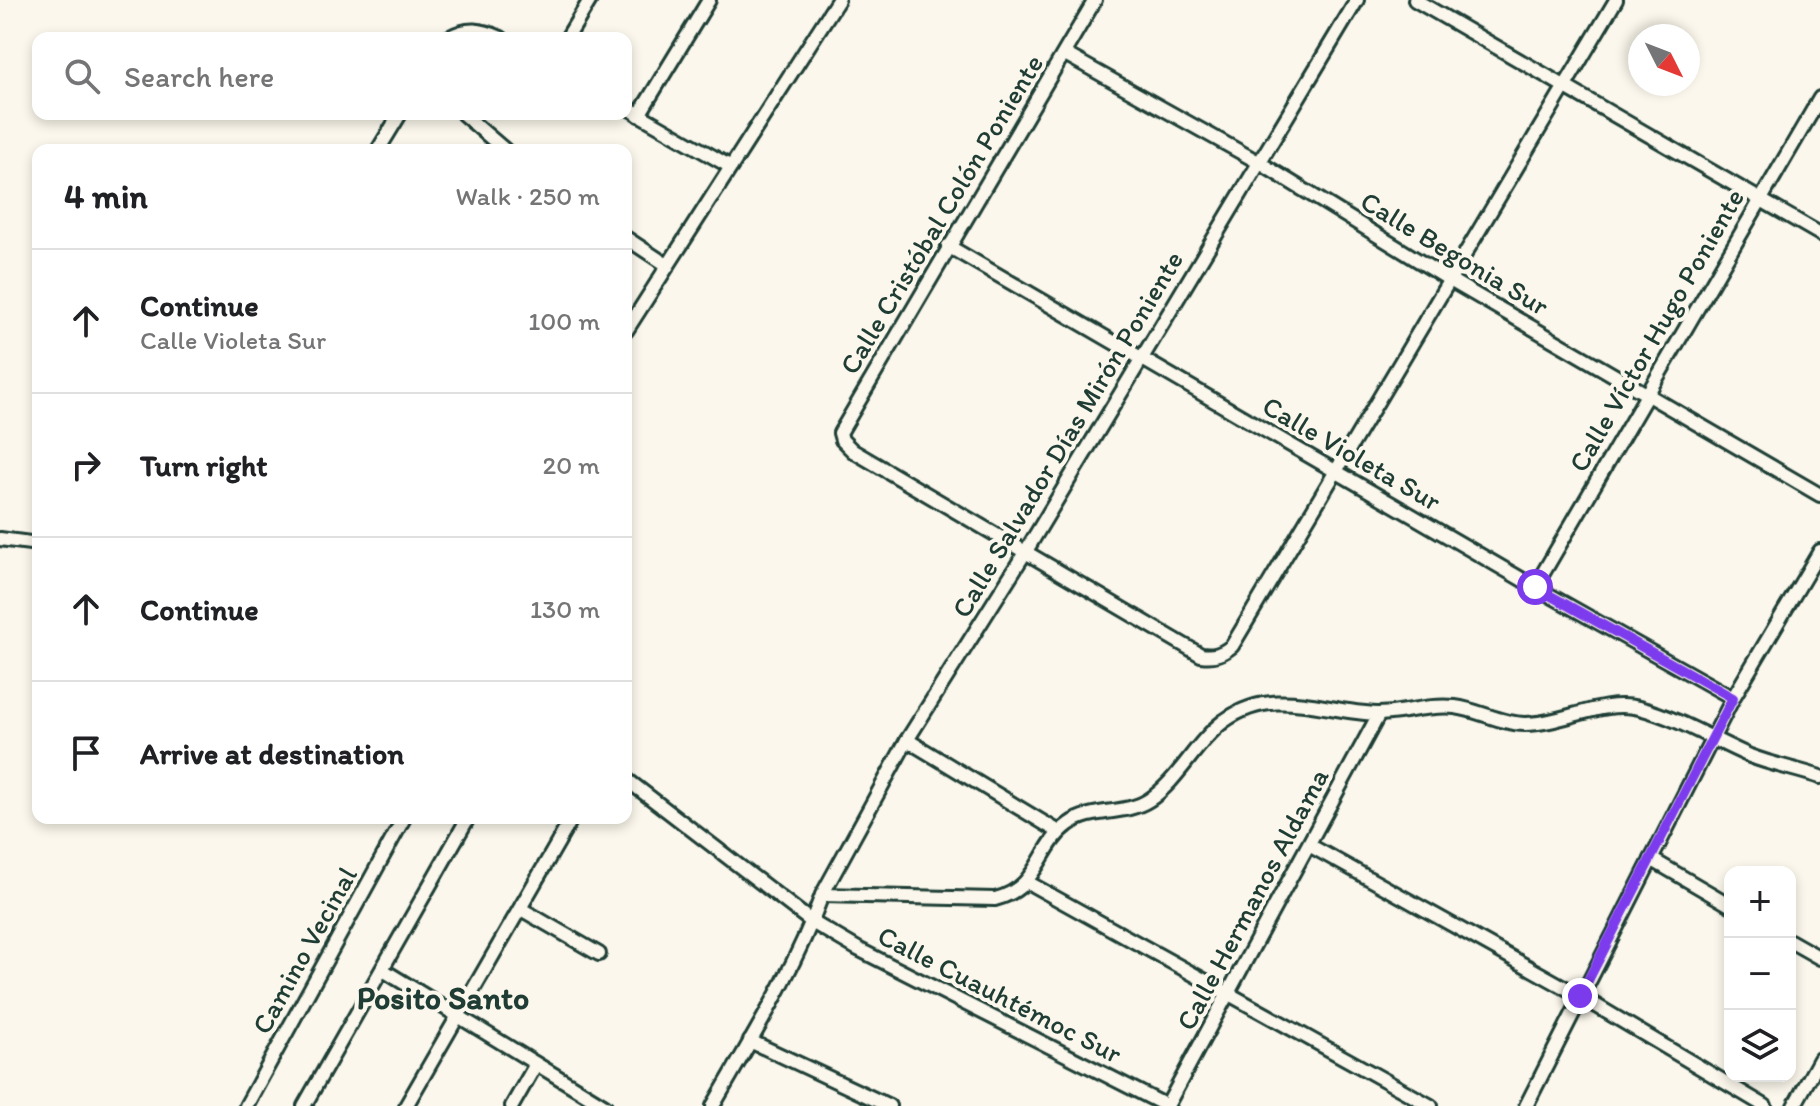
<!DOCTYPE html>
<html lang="en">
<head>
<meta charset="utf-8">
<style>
	:root { --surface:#fff; --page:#f6f6f6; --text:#202124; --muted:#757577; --line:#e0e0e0 }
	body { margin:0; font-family:Itim,sans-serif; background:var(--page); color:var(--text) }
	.controls { position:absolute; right:24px; bottom:24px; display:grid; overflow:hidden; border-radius:16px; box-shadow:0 4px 12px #0003 }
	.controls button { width:72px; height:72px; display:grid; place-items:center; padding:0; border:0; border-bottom:2px solid var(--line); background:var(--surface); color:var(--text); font:40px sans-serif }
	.compass { position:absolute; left:1628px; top:24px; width:72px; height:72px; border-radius:50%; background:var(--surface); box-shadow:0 4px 12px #0003; rotate:132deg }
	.stop { position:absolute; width:24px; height:24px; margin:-18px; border:6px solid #7c3aed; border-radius:50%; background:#fff }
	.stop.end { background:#7c3aed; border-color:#fff; box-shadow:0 2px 8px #0008 }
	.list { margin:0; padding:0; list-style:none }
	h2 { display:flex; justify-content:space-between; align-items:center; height:104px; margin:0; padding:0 32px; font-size:34px }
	h2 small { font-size:26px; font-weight:400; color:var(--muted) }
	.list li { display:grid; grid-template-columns:52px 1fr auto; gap:24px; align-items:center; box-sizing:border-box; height:144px; padding:0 32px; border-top:2px solid var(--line) }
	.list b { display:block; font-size:30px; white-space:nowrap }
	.list p { margin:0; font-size:26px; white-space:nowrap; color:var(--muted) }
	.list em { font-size:26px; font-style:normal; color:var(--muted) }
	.icon { flex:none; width:44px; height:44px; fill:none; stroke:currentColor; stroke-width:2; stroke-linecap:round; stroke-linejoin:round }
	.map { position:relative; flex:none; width:1820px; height:1106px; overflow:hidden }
	.search { position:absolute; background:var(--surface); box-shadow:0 4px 12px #0003; left:32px; top:32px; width:600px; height:88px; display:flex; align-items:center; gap:20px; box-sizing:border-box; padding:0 28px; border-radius:16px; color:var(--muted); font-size:30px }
	.panel { position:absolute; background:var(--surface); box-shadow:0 4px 12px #0003; left:32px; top:144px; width:600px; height:680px; border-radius:16px }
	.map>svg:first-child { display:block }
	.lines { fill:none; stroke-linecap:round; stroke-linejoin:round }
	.minor-casing { stroke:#1f3d34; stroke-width:18 }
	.minor { stroke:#fbf7ec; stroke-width:12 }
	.route { stroke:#7c3aed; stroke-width:10 }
	.labels { text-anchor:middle; stroke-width:8; stroke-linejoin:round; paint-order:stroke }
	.street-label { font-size:28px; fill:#1f3d34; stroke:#fbf7ec }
	.quarter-label { font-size:32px; font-weight:bold; fill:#1f3d34; stroke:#fbf7ec }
</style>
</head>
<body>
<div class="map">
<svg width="1820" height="1106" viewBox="0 0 1820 1106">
	<rect width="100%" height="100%" fill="#fbf7ec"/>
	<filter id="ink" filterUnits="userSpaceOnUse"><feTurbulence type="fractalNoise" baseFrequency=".0125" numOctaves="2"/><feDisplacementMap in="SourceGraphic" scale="16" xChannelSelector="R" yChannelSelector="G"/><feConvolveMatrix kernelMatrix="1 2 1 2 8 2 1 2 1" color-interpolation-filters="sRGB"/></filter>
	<g filter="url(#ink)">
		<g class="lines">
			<g class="minor-casing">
				<g id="minor">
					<path d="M1095,0L840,433L842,440L853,451L1201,655C1214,657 1222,654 1232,646L1616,0"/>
					<path d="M1415,0L1820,234"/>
					<path d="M448,38C467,27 481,29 501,38"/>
					<path d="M567,38L590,0"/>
					<path d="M1065,54L1260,163L1450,280L1820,495"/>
					<path d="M626,107L731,167"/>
					<path d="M463,114L505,150"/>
					<path d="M639,115L709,0"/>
					<path d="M378,150L400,114"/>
					<path d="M626,238L667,265"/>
					<path d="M948,246L1535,587L1733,698"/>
					<path d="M626,331L838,0"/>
					<path d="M0,539L38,544"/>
					<path d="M1535,587L1820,98"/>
					<path d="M907,740L1059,832"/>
					<path d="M626,779L812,922L858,949L1167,1106"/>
					<path d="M1309,845L1580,996L1765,1106"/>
					<path d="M1651,859L1730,905"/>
					<path d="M1027,882L1431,1106"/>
					<path d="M822,895L995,899C1040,888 1037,847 1069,824C1092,807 1124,816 1149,800C1179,780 1195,743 1224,721C1275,685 1321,712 1377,714C1402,714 1427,704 1455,707C1479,710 1501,724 1525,724C1563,724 1601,699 1639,708C1678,718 1713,740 1750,756C1773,765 1797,769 1820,777"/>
					<path d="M521,909L599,954"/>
					<path d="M1790,941L1820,958"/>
					<path d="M383,970L605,1106"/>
					<path d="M750,1041L889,1106"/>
					<path d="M246,1106L404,818"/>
					<path d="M304,1106L468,818"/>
					<path d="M406,1106L572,818"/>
					<path d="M512,1106L536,1064"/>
					<path d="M713,1106C752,1038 795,969 822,895L907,740L1026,551L1357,0"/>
					<path d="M1167,1106L1379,714"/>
					<path d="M1526,1106L1733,698L1820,551"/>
					<path d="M1794,1106L1820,1059"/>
				</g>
			</g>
			<use href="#minor" class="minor"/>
		</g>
	</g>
	<g class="lines" filter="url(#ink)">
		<path class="route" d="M1535,587L1733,698L1580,996"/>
	</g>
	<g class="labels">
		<g class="street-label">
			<text transform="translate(941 214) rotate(-59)" y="10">Calle Cristóbal Colón Poniente</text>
			<text transform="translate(1455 253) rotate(31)" y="10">Calle Begonia Sur</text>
			<text transform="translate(1656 330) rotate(-60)" y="10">Calle Víctor Hugo Poniente</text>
			<text transform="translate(1067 434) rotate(-59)" y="10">Calle Salvador Días Mirón Poniente</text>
			<text transform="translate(1352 453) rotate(30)" y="10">Calle Violeta Sur</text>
			<text transform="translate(1252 899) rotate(-62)" y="10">Calle Hermanos Aldama</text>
			<text transform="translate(304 950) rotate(-61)" y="10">Camino Vecinal</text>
			<text transform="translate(1000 994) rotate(27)" y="10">Calle Cuauhtémoc Sur</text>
		</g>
		<g class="quarter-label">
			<text x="443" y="1009">Posito Santo</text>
		</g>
	</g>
</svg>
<div class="controls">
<button>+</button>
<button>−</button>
<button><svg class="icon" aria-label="layers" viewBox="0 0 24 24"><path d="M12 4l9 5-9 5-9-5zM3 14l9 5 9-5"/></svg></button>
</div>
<svg class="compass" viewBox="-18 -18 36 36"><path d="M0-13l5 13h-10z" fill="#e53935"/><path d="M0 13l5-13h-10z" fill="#757577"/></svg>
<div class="stop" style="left:1535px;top:587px"></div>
<div class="stop end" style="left:1580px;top:996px"></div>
<div class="search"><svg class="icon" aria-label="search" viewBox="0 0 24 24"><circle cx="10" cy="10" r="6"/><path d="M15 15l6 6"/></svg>Search here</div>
<section class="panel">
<h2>4 min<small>Walk · 250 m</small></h2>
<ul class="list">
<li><svg class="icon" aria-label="ahead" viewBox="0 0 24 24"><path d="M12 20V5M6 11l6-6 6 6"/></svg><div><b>Continue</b><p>Calle Violeta Sur</p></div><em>100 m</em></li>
<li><svg class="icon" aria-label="right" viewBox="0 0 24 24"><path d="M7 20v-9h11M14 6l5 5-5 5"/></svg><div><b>Turn right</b></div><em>20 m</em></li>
<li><svg class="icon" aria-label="ahead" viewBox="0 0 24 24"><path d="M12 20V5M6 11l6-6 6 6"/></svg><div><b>Continue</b></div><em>130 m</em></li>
<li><svg class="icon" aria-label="arrive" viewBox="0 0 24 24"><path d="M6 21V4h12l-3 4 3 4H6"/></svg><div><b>Arrive at destination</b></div></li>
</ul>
</section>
</div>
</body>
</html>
